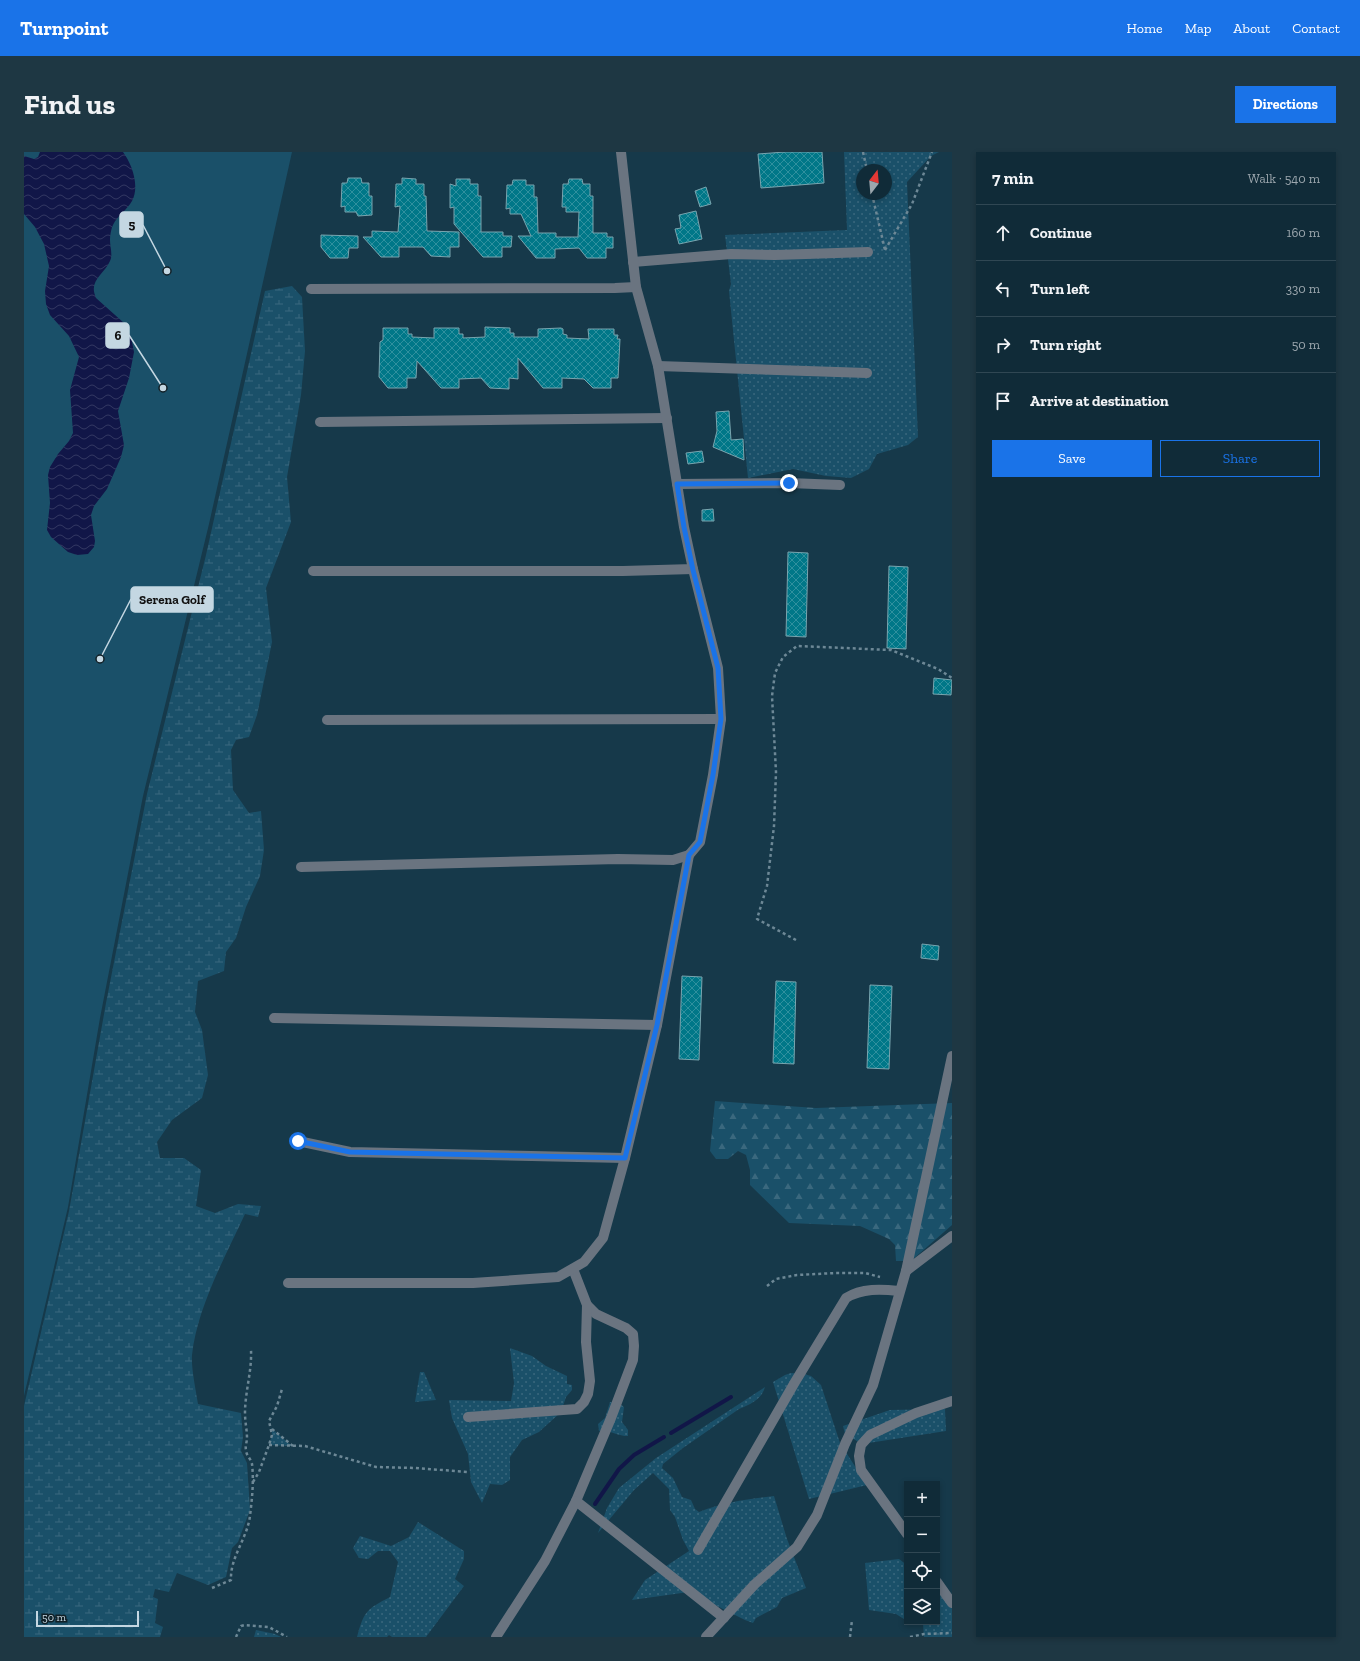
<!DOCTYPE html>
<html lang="en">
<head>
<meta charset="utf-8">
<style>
	:root { --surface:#102b38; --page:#1e3743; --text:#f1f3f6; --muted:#9ca7ae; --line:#304753; --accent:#1a73e8 }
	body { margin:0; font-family:"Zilla Slab",serif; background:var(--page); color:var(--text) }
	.controls { position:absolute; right:12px; bottom:12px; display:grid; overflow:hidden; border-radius:0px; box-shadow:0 2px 6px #0003 }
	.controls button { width:36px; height:36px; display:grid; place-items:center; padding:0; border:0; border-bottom:1px solid var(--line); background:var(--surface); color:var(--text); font:20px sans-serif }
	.compass { position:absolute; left:832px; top:12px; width:36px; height:36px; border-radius:50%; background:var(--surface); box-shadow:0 2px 6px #0003; rotate:16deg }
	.scale { position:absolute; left:12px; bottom:10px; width:103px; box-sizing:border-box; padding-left:4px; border:2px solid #c4d7e2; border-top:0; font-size:11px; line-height:14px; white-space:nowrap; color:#c4d7e2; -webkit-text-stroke:3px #101f26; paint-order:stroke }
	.stop { position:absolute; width:12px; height:12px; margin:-9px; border:3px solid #1a73e8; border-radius:50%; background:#fff }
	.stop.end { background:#1a73e8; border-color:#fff; box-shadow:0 1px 4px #0008 }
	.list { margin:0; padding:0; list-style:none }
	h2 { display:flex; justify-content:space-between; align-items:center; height:52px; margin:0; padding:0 16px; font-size:17px }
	h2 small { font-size:13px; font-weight:400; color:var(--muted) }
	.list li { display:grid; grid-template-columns:26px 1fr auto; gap:12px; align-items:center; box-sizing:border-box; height:56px; padding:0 16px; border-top:1px solid var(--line) }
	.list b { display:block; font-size:15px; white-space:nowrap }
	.list em { font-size:13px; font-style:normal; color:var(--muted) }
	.actions { display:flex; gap:8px; padding:12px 16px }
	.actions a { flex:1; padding:9px 0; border:1px solid var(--accent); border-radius:0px; text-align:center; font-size:14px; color:var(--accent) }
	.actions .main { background:var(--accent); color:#fff }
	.icon { flex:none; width:22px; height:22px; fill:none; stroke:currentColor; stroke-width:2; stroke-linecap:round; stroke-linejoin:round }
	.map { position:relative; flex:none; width:928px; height:1485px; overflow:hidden; border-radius:0px }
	header { display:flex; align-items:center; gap:24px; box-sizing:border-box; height:56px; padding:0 20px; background:var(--accent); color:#fff }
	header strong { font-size:19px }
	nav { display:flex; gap:22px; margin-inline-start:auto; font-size:14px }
	.intro { display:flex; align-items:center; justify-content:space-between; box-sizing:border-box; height:96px; padding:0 24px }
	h1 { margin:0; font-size:28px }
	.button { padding:10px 18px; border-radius:0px; background:var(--accent); color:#fff; font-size:14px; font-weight:700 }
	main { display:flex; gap:24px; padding:0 24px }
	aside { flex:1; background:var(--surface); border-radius:0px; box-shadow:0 2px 6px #0003 }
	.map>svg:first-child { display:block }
	.grass { fill:url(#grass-dots); fill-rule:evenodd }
	.forest { fill:url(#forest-firs) }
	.wetland { fill:url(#wetland-marsh) }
	.garden { fill:#1a5069 }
	.water { fill:url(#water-waves) }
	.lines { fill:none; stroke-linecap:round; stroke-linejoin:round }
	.stream { stroke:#111648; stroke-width:4 }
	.building { fill:url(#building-cross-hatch); stroke:#79a5af }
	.path { stroke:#6d8896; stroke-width:2.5; stroke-dasharray:3 3; stroke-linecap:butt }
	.minor { stroke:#6a7480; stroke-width:10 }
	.route { stroke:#1a73e8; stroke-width:5 }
	.leader { fill:none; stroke:#c4d7e2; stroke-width:1.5 }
	.callout-dot { fill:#c4d7e2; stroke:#101f26; stroke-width:1.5 }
	.callout { fill:#c4d7e2; stroke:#c4d7e2; stroke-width:1.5 }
	.callout-label { font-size:13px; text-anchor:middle; font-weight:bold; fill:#111 }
</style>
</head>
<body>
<header>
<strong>Turnpoint</strong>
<nav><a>Home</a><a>Map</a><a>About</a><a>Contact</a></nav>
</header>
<div class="intro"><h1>Find us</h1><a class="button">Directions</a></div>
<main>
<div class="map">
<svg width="928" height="1485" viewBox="0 0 928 1485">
	<defs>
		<pattern id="grass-dots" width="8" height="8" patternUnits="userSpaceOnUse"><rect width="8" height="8" fill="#1a5069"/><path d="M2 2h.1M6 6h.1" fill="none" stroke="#3a687e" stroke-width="1.8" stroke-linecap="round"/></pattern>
		<pattern id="forest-firs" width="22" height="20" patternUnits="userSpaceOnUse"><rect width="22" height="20" fill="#1a5069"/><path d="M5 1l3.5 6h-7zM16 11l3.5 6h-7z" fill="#3a687e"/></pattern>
		<pattern id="wetland-marsh" width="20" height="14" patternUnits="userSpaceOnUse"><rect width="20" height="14" fill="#1a5069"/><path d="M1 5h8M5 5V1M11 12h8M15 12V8" fill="none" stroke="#3a687e"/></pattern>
		<pattern id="water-waves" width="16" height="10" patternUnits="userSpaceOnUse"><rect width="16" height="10" fill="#111648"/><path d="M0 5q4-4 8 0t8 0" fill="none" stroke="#323762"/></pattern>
		<pattern id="building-cross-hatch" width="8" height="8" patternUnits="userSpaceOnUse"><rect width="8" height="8" fill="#078"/><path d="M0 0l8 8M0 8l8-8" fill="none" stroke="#2f909e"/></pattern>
	</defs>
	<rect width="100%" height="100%" fill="#16394a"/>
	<g class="grass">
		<path d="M820,0H915L907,4L883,30L894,285L884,293L853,302L845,317L827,326L802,324L769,317L724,326L705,139L707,132L701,83L823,78ZM838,18H862V42H838Z"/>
		<path d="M486,1196L508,1204L522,1214L543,1224V1232L548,1233V1238L542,1245L537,1260L515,1280L498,1288L486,1305V1328L478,1333L466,1332L458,1351L447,1330L444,1302L428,1266L425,1248L487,1249L490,1231Z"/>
		<path d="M396,1220H400L412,1248L391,1250Z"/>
		<path d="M767,1221L780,1222L787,1224L797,1233L816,1291L843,1333L785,1347L749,1230L761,1223Z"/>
		<path d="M741,1235C738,1247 726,1253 715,1257L659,1296L639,1312L638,1316L649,1326L658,1345L667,1348L671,1357L675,1360C699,1350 725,1347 750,1344L763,1387L782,1436L758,1446L753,1455L732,1466L729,1471L721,1468L665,1440L608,1448L621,1428L665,1399L659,1388L651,1365L646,1358L645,1337L629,1321L610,1338L574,1381L583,1356L595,1336L632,1306Z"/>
		<path d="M586,1250H594L600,1255L598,1270L604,1278V1284C593,1284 585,1277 575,1279L574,1272L581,1266Z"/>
		<path d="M921,1257L922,1279L838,1292L821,1282L819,1274L866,1258Z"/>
		<path d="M247,1276L268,1294L245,1293L248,1283Z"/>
		<path d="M394,1370L440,1399V1407L431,1427L440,1434L402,1485H368L365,1483L363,1485H333C340,1459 343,1457 366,1445L374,1410L366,1399H354L344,1407L335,1406L329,1396L336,1384L367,1394L385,1385Z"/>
		<path d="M875,1407L883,1413V1469L872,1462L845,1458L841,1411Z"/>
		<path d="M913,1437L928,1455V1485H900L899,1472L885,1470H913Z"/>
		<path d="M232,1478L251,1482L257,1485H230Z"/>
	</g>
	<path class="forest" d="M691,949L792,956L928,951V1073L887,1109H872L871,1093L865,1087L836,1074L765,1071L726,1033V1018L722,1003L714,999L704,1007H692L686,999Z"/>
	<path class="wetland" d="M268,134L278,145L281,199L277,243L263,325L267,370L242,436L248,490L233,563L225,585L212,588L207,598L209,638L225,661L237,659L240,698L236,724L222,755L212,786L202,800L200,819L174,829L171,860L178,878L184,923L178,946L148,968L133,990L136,1006H160L177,1018L172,1054L191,1061L214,1052L237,1054L234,1065L221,1062C201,1105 173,1156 168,1203C167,1216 172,1239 174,1252L217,1261L219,1285L217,1299L223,1311L226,1358L214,1390L208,1396L202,1425L184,1433L153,1421L145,1440L131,1437L129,1445L134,1447L131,1471L139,1475L136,1485H0V1254L45,1059L82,851L123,642L182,403L241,139Z"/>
	<path class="garden" d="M0,0H268L185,372L119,644L76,866L44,1055L0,1244Z"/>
	<path class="water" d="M16,0H99C108,12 116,34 108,49C103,58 93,64 89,73C87,77 86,84 86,88C86,95 89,103 86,109C80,123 64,128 72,146L100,171L107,185L110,200L105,226L94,259L100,293L97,305L83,337L70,354L67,363L71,389L70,395L64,402L53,403L44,400L27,385L23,378L26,351L24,323L26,315L34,302L45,289L49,281L46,238L55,205L45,184L26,163L22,152L21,139L25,114L20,92L11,75L0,62V4L10,7L14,5Z"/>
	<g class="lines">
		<g class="stream">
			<path d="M647,1281L707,1245"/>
			<path d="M571,1352L595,1317L610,1303L640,1285"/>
		</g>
	</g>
	<g class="building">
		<path d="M761,0H798L800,31L737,36L734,2Z"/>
		<path d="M324,26H337L338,31H345V44H348V63L334,64L332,60H321V54L317,55L318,31H323Z"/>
		<path d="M378,26L392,27V32H400V44H402L403,79L435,80V95H426V105L407,104L399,95H375V105H357L339,85H348V79L374,80L376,54L371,55L372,32H378Z"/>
		<path d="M432,27H446V32H454V44H457V80H479V84H488L487,95H478V105H459L430,72V55L426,56V32L432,34Z"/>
		<path d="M545,27H558L559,32H566V44H569V81H583V85H589V96H582V106H563L555,96L531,97V106H512L494,84H507L497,62H486V56L482,57L483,33H488L489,28H502V33H510V45H513L514,81H532V85H554L555,60H542V55H538L539,32H544Z"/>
		<path d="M682,35L687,52L676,55L671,39Z"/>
		<path d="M672,59L678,87L655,92L651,77L657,76L655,63Z"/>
		<path d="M297,83L334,84V96H325L324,106H306L297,95Z"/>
		<path d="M461,175L486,176V181H490V185H514V177L537,176L539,177V182L543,183V186L565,187L564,177H590V183H594L593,187H596L594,226H587V236H569L560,227L538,226V236H519L494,206V227L485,226V237L466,236L457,226L435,227V236H417L393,209L392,226H383V236H364L355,225L356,190L359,188V176H384V182H388V185L410,186V176H435V182H439V186L461,185Z"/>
		<path d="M705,259L707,288L719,287L720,308L689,295L693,279L692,260Z"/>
		<path d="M678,299L680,310L664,312L662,301Z"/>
		<path d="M689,357L690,369H678V358Z"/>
		<path d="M764,400L784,401L782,485L762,484Z"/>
		<path d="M865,414L884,415L882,497L863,496Z"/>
		<path d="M910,526L928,528L927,543L909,542Z"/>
		<path d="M898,792L915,794L914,808L897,806Z"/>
		<path d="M658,824L678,825L675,908L655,907Z"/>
		<path d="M752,829L772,830L770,912L749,911Z"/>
		<path d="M846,833L868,834L865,917L843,916Z"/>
	</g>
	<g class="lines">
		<g class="path">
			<path d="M839,0L843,18"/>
			<path d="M848,42L861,98"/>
			<path d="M861,98L888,52L908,0"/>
			<path d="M772,788L733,767L743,734L750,674L752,620L748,544L751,521L759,505L773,494L867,498L914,517L928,526"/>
			<path d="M743,1134L752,1127L773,1123L812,1121H841L856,1125"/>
			<path d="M248,1277L269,1294"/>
			<path d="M245,1293L281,1294L352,1315L391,1316L444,1320"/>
			<path d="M229,1330L235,1320L245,1293L248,1283L245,1269L253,1254L258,1237"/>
			<path d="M188,1436L207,1428C206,1405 223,1387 226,1364C228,1347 230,1329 228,1312C227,1307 222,1303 222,1298C221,1294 223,1290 223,1286C223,1278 221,1270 221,1261C221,1240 228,1219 227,1198"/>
			<path d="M212,1485L217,1474L221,1473L245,1475L263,1485"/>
			<path d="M826,1485L828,1468"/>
			<path d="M886,1485L900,1482L928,1481"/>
		</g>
		<g class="minor">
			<path d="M609,110L707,102L751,103L844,100"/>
			<path d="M287,137L591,136L612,135"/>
			<path d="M634,214L843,221"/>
			<path d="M296,270L643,266"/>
			<path d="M653,332L765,331L816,333"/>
			<path d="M289,419H599L669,417L660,375L634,214L612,135L597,0"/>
			<path d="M303,568L697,567"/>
			<path d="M277,715L594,707L649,708L665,703L676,690L689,623L697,567L694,516L669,417"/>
			<path d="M250,866L633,873"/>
			<path d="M274,989L326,1000L601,1006"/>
			<path d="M549,1117L563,1153L572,1162L602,1176L609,1182L610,1194L609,1208L587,1266L552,1349"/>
			<path d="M882,1119L928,1084"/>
			<path d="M264,1131H449L534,1125L560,1110L579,1086L601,1006L633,873L665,703"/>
			<path d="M444,1265L553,1257L560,1250L564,1242L566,1229L562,1190L563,1153"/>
			<path d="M883,1382L837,1318L835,1304L837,1293L846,1283L892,1261L928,1249"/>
			<path d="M674,1398L771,1230L822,1146C838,1136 857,1137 875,1139"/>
			<path d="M913,1430L928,1451"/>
			<path d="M472,1485L521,1409L552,1349L700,1466"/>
			<path d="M682,1485L731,1432L773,1395L793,1363L821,1292L849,1233L882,1119L928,904"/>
		</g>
	</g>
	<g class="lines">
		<path class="route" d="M274,989L326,1000L601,1006L633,873L665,703L676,690L689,623L697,567L694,516L669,418L660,375L653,332L765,331"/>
	</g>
	<path class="leader" d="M143 119L119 73M139 236L105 183M76 507L107 447"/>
	<g class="callout-dot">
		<circle cx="143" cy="119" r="4"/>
		<circle cx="139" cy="236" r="4"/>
		<circle cx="76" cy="507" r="4"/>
	</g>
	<g class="callout">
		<rect x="96" y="60" width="23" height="25" rx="4"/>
		<rect x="82" y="171" width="23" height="25" rx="4"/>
		<rect x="107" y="435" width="82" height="25" rx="4"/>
	</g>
	<g class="callout-label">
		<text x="108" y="77">5</text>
		<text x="94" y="188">6</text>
		<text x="148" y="452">Serena Golf</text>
	</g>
</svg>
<div class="controls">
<button>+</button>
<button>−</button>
<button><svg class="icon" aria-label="locate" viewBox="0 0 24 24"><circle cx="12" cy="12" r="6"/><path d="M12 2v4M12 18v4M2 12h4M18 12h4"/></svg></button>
<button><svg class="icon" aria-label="layers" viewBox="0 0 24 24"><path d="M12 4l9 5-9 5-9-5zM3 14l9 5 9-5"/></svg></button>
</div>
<svg class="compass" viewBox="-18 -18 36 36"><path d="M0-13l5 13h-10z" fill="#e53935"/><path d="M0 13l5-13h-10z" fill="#9ca7ae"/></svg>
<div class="scale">50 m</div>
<div class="stop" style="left:274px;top:989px"></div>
<div class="stop end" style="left:765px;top:331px"></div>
</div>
<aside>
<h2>7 min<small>Walk · 540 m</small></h2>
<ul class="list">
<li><svg class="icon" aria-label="ahead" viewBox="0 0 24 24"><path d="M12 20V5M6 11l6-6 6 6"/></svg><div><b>Continue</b></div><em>160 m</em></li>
<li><svg class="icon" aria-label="left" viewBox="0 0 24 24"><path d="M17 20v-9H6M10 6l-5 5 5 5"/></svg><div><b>Turn left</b></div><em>330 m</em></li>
<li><svg class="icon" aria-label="right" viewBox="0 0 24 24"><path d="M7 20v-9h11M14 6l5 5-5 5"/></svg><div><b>Turn right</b></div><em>50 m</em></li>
<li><svg class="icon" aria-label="arrive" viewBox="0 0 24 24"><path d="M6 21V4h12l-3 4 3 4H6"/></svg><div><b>Arrive at destination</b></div></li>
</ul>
<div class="actions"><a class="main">Save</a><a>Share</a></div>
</aside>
</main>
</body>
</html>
